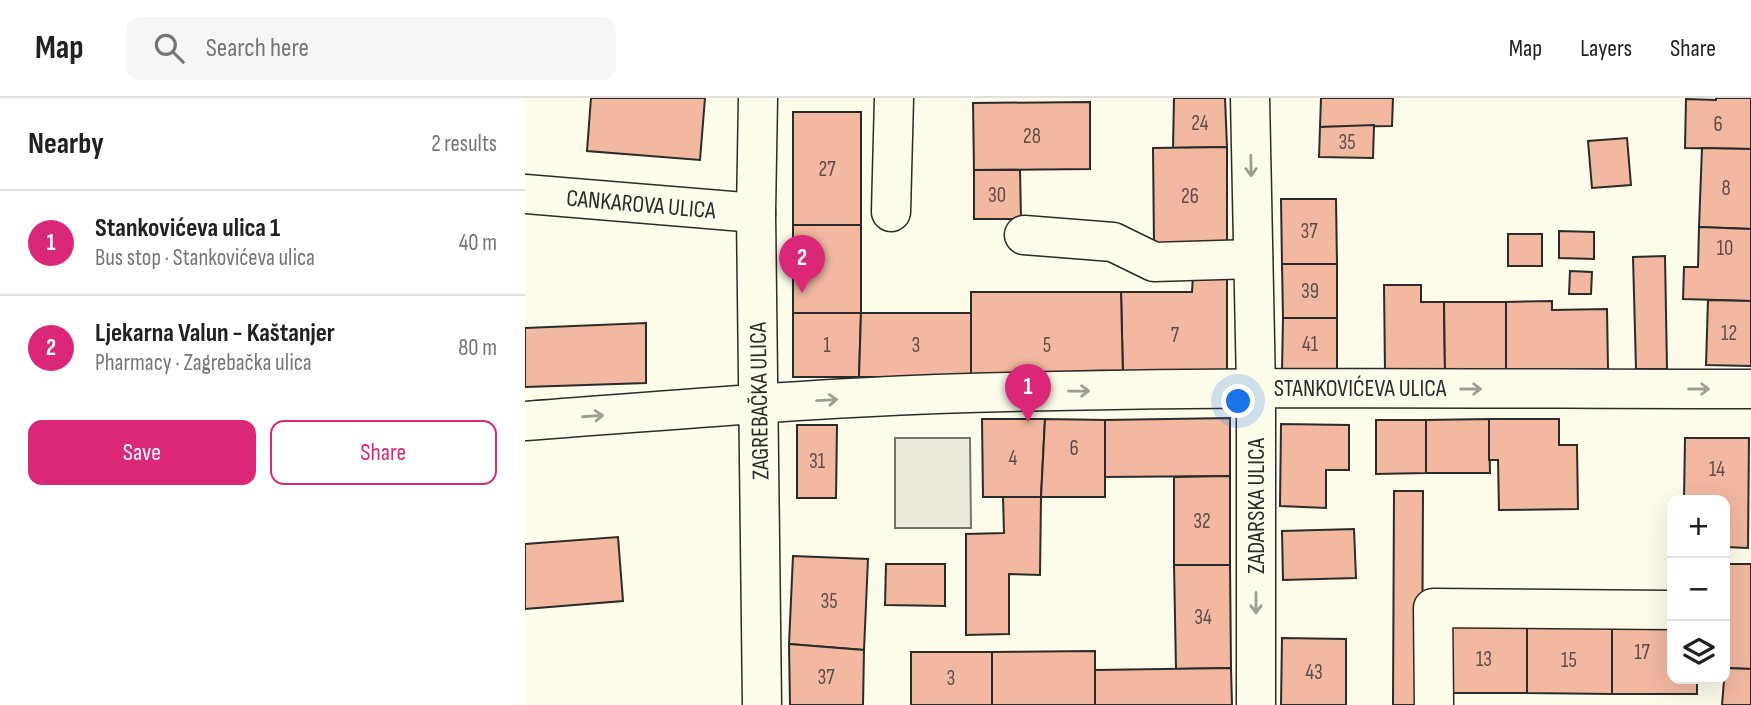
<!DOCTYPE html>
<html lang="en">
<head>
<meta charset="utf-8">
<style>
	:root { --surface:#fff; --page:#f6f6f6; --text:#202124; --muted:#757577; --line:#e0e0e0; --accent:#db2777 }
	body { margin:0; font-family:"Sofia Sans Condensed",sans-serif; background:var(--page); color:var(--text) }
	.controls { position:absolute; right:21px; bottom:21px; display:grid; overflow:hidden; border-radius:14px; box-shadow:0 7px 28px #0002 }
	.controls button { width:63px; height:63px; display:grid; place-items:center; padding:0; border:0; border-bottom:2px solid var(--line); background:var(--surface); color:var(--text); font:35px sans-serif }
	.you { position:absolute; left:714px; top:304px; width:24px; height:24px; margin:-18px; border:5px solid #fff; border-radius:50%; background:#1a73e8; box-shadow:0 0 0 10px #1a73e833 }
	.badge { display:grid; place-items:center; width:46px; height:46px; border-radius:50%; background:var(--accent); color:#fff; font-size:23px; font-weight:700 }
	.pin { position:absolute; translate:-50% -58px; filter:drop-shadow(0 2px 4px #0008) }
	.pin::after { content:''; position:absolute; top:37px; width:24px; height:21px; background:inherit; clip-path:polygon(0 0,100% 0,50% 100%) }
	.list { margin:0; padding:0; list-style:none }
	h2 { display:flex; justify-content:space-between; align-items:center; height:91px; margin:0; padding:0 28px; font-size:30px }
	h2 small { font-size:23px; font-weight:400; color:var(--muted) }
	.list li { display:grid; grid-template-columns:46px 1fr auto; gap:21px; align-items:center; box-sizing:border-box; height:105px; padding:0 28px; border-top:2px solid var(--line) }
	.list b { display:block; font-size:26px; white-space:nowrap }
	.list p { margin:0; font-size:23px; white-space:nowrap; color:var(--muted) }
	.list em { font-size:23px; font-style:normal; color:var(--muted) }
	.actions { display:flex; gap:14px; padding:21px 28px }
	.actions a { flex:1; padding:16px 0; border:2px solid var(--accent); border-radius:14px; text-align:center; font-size:24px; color:var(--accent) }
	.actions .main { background:var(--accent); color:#fff }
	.icon { flex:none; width:38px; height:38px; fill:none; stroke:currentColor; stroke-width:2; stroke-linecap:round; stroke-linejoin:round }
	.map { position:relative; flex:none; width:1226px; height:607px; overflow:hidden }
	header { display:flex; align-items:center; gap:42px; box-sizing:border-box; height:98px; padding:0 35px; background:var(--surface); border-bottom:2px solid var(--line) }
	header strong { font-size:33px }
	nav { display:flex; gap:38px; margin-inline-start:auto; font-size:24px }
	.search { width:490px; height:63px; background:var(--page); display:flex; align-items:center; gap:18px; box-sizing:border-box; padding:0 24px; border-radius:14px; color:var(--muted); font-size:26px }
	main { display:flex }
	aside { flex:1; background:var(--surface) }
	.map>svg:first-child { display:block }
	.parking { fill:#eceadb; stroke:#74746e; stroke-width:2 }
	.building { fill:#f2b8a0; stroke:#2b2b2b; stroke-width:2 }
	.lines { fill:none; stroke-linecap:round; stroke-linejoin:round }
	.minor-casing { stroke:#2b2b2b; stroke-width:41 }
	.major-casing { stroke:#2b2b2b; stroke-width:41 }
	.minor { stroke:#fdfbea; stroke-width:38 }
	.major { stroke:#fdfbea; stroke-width:38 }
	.oneway { stroke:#9e9d94 }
	.labels { text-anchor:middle; stroke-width:5; stroke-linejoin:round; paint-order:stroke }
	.number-label { font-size:21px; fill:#5d4e48 }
	.street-label { font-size:24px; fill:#2b2b2b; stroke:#fdfbea }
</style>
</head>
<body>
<header>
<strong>Map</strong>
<div class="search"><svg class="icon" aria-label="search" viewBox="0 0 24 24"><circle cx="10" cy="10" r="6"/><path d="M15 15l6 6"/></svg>Search here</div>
<nav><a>Map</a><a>Layers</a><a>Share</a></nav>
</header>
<main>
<aside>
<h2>Nearby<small>2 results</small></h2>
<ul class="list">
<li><span class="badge">1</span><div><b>Stankovićeva ulica 1</b><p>Bus stop · Stankovićeva ulica</p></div><em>40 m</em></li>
<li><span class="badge">2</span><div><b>Ljekarna Valun - Kaštanjer</b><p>Pharmacy · Zagrebačka ulica</p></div><em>80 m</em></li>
</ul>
<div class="actions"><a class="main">Save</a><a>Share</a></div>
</aside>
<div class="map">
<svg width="1226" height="607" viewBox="0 0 1226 607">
	<rect width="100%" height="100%" fill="#fdfbea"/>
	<path class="parking" d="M370,340H445L446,430H370Z"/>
	<g class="building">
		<path d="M66,0H180L175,62L62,53Z"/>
		<path d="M649,0H700L702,49L648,50Z"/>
		<path d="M796,0H868L867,28L795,29Z"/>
		<path d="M1191,0H1226V51L1160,50L1161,1L1191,2Z"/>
		<path d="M565,4V71L449,72L448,5Z"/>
		<rect x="268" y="14" width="68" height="113"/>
		<path d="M849,27L848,60L794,59L795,29Z"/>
		<path d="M1102,40L1106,87L1067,90L1063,43Z"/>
		<path d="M702,49V147H629L628,50Z"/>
		<path d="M1177,50L1226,51V131L1174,129Z"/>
		<path d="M449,72H495L496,121H449Z"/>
		<path d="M756,101H811L812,166H757Z"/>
		<rect x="268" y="127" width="68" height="88"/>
		<path d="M1174,129L1226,131V203L1158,201L1159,169H1173Z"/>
		<path d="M1034,133L1069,134V161L1034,160Z"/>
		<rect x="983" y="136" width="34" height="32"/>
		<path d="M1140,158L1142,271H1111L1108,159Z"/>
		<path d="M757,166H812V220H758Z"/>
		<path d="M1045,173L1067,174L1066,196H1044Z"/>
		<path d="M668,178H702V279H598L596,194H667Z"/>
		<path d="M859,187H896V204H919L920,272L860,273Z"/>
		<path d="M446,194H596L598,279H446Z"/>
		<path d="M1183,202L1226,203V268L1181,267Z"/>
		<path d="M1027,203V212L1082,211L1083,271L981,272V204Z"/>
		<path d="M919,204H981V272H920Z"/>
		<path d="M268,215H336L334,279H268Z"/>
		<path d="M336,215H446V279H334Z"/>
		<path d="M758,220H812V272H757Z"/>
		<path d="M121,225V285L0,289V230Z"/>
		<path d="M705,320V378L580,379V322Z"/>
		<path d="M457,321H520L516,399H458Z"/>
		<path d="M520,321L580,322V399H516Z"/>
		<path d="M964,321L965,375H901V322Z"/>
		<path d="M964,321H1034V347H1052L1053,411L974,412L973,362H964Z"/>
		<path d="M851,322H901V375L851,376Z"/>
		<path d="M756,326L824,327V372H801V410L755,408Z"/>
		<path d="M272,327H312L311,400H272Z"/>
		<path d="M1160,340H1224L1223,450L1200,449V402H1159Z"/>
		<path d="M705,378V467H649V379Z"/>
		<path d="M869,393H898L897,607H868Z"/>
		<path d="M478,399H516L515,477L484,476V536L441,537V436L479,435Z"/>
		<path d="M829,431L831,480L758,482L757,433Z"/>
		<path d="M93,439L98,503L0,511V446Z"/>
		<path d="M268,458L343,461L339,552L264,546Z"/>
		<path d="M361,466H420V508L360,507Z"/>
		<path d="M1200,466H1226V571L1200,570Z"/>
		<path d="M649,467H705L706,570L651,571Z"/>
		<rect x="916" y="527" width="86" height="68"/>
		<path d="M1002,527L1087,528V596L1002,595Z"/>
		<path d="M1087,528H1147V581H1172V596H1087Z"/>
		<path d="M757,540L821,541V607H756Z"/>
		<path d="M264,546L339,552L338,607H265Z"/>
		<path d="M570,553V607H467V554Z"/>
		<rect x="386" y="554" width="81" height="53"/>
		<path d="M706,570L707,607H570V572Z"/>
		<path d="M1200,570L1226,571V607H1197Z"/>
	</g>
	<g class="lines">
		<g class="minor-casing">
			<g id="minor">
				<path d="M725,0L731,290V607"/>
				<path d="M0,96L231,115"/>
				<path d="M366,114L369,0"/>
				<path d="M499,137L588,144L629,164L728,161"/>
				<path d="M909,607L908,510L1147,512"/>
			</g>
		</g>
		<g class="major-casing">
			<g id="major">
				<path d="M233,0L231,115L237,607"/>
				<path d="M0,323C137,313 275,301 412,296C683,287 955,291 1226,291"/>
			</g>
		</g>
		<use href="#minor" class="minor"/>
		<use href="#major" class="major"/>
	</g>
	<defs><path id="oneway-shaft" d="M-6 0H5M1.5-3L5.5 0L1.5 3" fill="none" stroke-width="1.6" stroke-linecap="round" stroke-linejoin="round" transform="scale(1.75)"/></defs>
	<g class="oneway">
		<use href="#oneway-shaft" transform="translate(726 68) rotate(89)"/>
		<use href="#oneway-shaft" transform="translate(946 291)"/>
		<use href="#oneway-shaft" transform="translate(1174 291)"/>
		<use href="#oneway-shaft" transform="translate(554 293) rotate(-1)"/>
		<use href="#oneway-shaft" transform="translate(302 302) rotate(-3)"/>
		<use href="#oneway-shaft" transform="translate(68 318) rotate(-4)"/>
		<use href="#oneway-shaft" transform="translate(731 505) rotate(90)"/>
	</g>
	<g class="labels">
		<g class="number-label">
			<text x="675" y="32">24</text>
			<text x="1193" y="33">6</text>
			<text x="507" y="45">28</text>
			<text x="822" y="51">35</text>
			<text x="302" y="78">27</text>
			<text x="1201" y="97">8</text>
			<text x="472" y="104">30</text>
			<text x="665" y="105">26</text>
			<text x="784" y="140">37</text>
			<text x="1200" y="157">10</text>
			<text x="785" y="200">39</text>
			<text x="1204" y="242">12</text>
			<text x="650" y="244">7</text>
			<text x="785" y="253">41</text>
			<text x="302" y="254">1</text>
			<text x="391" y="254">3</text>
			<text x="522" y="254">5</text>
			<text x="549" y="357">6</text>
			<text x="488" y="367">4</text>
			<text x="292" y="370">31</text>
			<text x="1192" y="378">14</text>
			<text x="677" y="430">32</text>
			<text x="304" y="510">35</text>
			<text x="678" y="526">34</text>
			<text x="1117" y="561">17</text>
			<text x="959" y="568">13</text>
			<text x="1044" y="569">15</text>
			<text x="789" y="581">43</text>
			<text x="301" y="586">37</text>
			<text x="426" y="587">3</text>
		</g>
		<g class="street-label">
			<text transform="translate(116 106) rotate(5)" y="8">CANKAROVA ULICA</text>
			<text x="835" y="298">STANKOVIĆEVA ULICA</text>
			<text transform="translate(234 303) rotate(-91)" y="8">ZAGREBAČKA ULICA</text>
			<text transform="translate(731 408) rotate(-90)" y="8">ZADARSKA ULICA</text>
		</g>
	</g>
</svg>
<div class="controls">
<button>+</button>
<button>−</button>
<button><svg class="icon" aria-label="layers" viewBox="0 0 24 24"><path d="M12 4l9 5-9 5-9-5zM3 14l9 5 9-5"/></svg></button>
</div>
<div class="you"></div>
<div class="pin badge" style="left:503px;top:324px">1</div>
<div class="pin badge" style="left:277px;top:195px">2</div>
</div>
</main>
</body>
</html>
